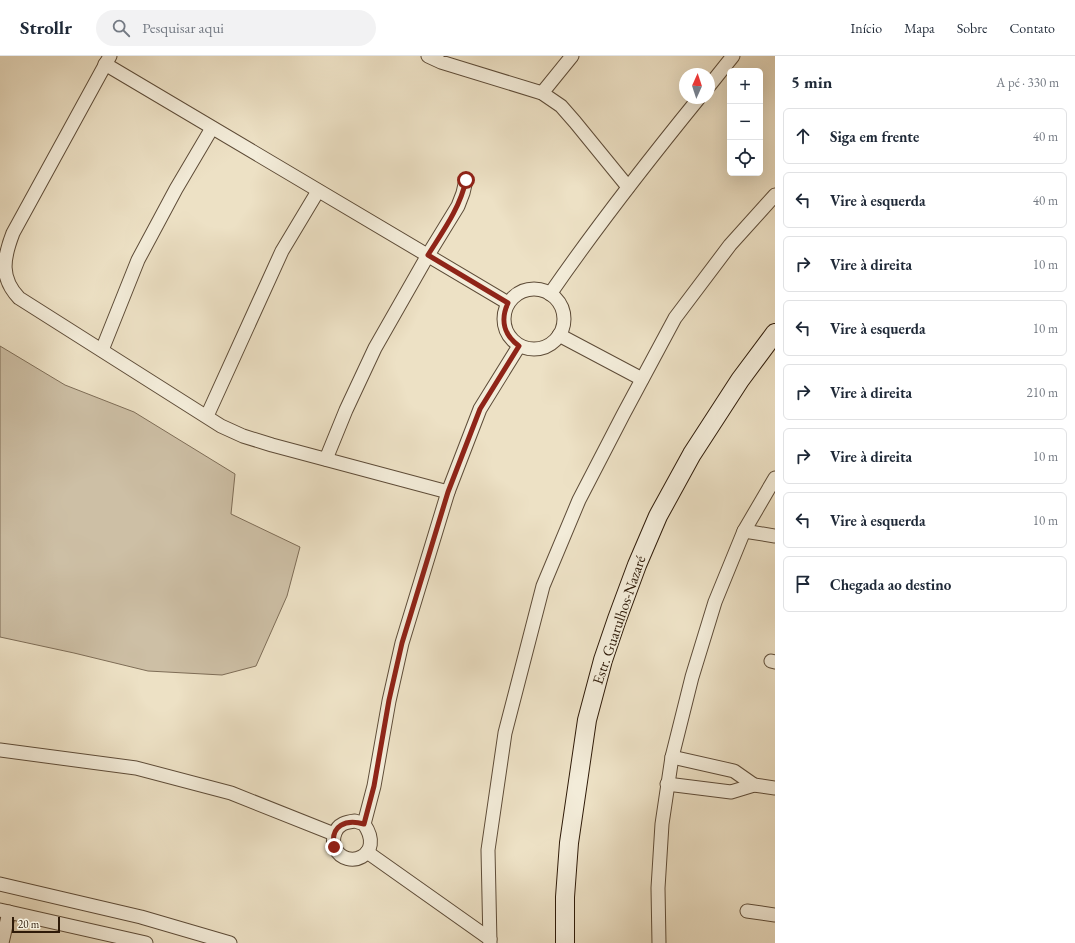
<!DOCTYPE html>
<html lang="pt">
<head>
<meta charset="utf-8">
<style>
	:root { --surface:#fff; --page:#f2f2f3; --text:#1f2937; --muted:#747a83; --line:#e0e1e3 }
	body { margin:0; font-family:"EB Garamond",serif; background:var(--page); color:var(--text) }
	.controls { position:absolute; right:12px; top:12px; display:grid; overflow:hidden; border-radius:6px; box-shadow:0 4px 16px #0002 }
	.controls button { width:36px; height:36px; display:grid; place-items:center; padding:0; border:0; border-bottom:1px solid var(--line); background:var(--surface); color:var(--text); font:20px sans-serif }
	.compass { position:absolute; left:679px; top:12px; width:36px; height:36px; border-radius:50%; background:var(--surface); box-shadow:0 4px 16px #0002; rotate:3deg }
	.scale { position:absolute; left:12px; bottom:10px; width:48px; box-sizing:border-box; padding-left:4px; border:2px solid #2f1b09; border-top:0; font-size:11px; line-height:14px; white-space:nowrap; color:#2f1b09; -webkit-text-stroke:3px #f3ecd9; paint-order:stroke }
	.stop { position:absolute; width:12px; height:12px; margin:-9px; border:3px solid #8f2418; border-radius:50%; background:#fff }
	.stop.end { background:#8f2418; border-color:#fff; box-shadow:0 1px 4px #0008 }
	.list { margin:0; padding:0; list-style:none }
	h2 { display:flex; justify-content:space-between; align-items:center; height:52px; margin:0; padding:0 16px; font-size:17px }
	h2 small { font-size:13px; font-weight:400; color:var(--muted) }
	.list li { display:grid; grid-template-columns:26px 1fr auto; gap:12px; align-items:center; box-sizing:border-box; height:56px; margin:0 8px 8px; padding:0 8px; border:1px solid var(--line); border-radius:6px }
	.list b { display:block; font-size:15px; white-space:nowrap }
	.list em { font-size:13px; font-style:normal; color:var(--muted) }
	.icon { flex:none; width:22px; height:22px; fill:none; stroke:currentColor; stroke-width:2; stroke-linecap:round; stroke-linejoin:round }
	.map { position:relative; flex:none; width:775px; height:887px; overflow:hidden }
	header { display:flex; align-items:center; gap:24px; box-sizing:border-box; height:56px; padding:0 20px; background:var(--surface); border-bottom:1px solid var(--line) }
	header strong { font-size:19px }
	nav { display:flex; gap:22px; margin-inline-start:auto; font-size:14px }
	.search { width:280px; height:36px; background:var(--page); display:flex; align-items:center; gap:10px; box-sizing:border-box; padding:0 14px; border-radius:22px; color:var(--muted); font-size:15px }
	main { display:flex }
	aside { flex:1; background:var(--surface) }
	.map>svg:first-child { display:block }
	.green { fill:#cdbfa5; stroke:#7e6d57 }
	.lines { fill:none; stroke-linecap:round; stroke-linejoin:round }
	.minor-casing { stroke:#5e4c38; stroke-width:15 }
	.secondary-casing { stroke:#2f1b09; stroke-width:20 }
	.minor { stroke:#f3ecd9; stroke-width:13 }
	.secondary { stroke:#f3ecd9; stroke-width:18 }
	.route { stroke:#8f2418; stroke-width:5 }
	.labels { text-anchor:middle; stroke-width:3; stroke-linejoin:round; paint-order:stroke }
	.street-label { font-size:15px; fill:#2f1b09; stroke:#f3ecd9 }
</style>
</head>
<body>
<header>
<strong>Strollr</strong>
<div class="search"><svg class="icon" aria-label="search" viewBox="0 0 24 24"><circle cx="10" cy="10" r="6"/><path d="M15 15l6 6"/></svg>Pesquisar aqui</div>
<nav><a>Início</a><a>Mapa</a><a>Sobre</a><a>Contato</a></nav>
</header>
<main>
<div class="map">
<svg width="775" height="887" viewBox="0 0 775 887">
	<rect width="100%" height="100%" fill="#ede1c5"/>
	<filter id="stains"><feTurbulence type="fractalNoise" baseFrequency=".005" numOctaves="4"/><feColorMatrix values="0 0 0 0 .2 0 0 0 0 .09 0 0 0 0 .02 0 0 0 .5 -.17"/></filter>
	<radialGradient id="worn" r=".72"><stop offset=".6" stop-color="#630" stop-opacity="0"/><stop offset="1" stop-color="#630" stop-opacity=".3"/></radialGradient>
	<path class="green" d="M0,290L65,329L134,356L235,418L231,458L300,491L287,540L256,610L222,619L148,615L74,597L0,581Z"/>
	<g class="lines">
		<g class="minor-casing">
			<g id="minor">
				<path d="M110,0L13,177C3,203 0,222 19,242L221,370L243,380L272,389L448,436"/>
				<path d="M428,0L441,6L542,37L561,50L575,66L628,131"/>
				<path d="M105,8L508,247"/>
				<path d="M709,30L733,0"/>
				<path d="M542,37L572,0"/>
				<circle cx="534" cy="263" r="30"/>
				<path d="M550,238C597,170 647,106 699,42"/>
				<path d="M559,279L642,323"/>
				<path d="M102,294L138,204L176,133L212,72"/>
				<path d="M207,360L282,195L318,135"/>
				<path d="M326,403L346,354L375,292L428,199L458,150L463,137L466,124"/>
				<path d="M744,475L775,480"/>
				<path d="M771,605L775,606"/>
				<path d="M0,694L136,712L231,737L334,778"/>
				<path d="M672,701L734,715L754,729"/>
				<path d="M667,728L731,736L754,729L775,732"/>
				<path d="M355,765L364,768C386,800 346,815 335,792C333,787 333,782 335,777C338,768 346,766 355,765Z"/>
				<path d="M364,768L374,730L389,645L402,587L448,436L480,353L519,290"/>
				<path d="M367,796L490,883"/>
				<path d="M0,828L141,861L230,887"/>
				<path d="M0,854L146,887"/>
				<path d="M747,855L775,859"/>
				<path d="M2,887L9,856"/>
				<path d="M490,887L488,794L505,677L543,530L579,444L623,359L675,262L730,189L775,139"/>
				<path d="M659,887L658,832L662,768L672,701L692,621L715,546L744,475L775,422"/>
			</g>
		</g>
		<g class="secondary-casing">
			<path id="secondary" d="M565,887V841L569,787L587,664L603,604L617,563L637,509L658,460L692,398L740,324L775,277"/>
		</g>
		<use href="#minor" class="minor"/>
		<use href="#secondary" class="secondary"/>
	</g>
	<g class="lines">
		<path class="route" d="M334,791C330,769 346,763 364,768L374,730L389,644L402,587L448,436L480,353L519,290C504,279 500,264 508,247L428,199C443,175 460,152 466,124"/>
	</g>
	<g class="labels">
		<g class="street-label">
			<text transform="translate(619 564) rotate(-71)" y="5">Estr. Guarulhos-Nazaré</text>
		</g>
	</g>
	<rect width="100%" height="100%" filter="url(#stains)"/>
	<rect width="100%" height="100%" fill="url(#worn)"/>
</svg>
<div class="controls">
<button>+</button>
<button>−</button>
<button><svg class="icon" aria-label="locate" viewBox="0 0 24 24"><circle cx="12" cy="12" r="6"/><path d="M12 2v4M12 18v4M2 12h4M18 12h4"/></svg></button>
</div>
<svg class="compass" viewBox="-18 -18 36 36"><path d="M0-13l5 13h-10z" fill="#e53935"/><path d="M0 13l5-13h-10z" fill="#747a83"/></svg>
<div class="scale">20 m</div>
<div class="stop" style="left:466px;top:124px"></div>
<div class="stop end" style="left:334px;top:791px"></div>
</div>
<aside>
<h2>5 min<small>A pé · 330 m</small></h2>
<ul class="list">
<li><svg class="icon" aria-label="ahead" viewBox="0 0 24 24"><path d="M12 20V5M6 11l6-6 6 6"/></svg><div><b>Siga em frente</b></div><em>40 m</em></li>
<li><svg class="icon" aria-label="left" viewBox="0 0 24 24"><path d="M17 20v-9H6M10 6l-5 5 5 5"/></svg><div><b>Vire à esquerda</b></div><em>40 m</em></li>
<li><svg class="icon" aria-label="right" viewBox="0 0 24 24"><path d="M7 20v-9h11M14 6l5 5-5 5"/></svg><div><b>Vire à direita</b></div><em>10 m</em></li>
<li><svg class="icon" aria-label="left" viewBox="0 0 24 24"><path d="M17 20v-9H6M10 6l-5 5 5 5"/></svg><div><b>Vire à esquerda</b></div><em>10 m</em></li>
<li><svg class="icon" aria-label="right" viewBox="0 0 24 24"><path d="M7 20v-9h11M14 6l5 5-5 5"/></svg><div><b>Vire à direita</b></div><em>210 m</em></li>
<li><svg class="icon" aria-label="right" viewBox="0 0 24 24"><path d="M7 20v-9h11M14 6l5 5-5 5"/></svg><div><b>Vire à direita</b></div><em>10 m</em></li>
<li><svg class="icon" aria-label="left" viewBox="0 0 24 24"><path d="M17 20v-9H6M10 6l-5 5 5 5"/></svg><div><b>Vire à esquerda</b></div><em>10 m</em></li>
<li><svg class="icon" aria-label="arrive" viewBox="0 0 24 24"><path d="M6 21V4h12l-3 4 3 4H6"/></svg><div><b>Chegada ao destino</b></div></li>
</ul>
</aside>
</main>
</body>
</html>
